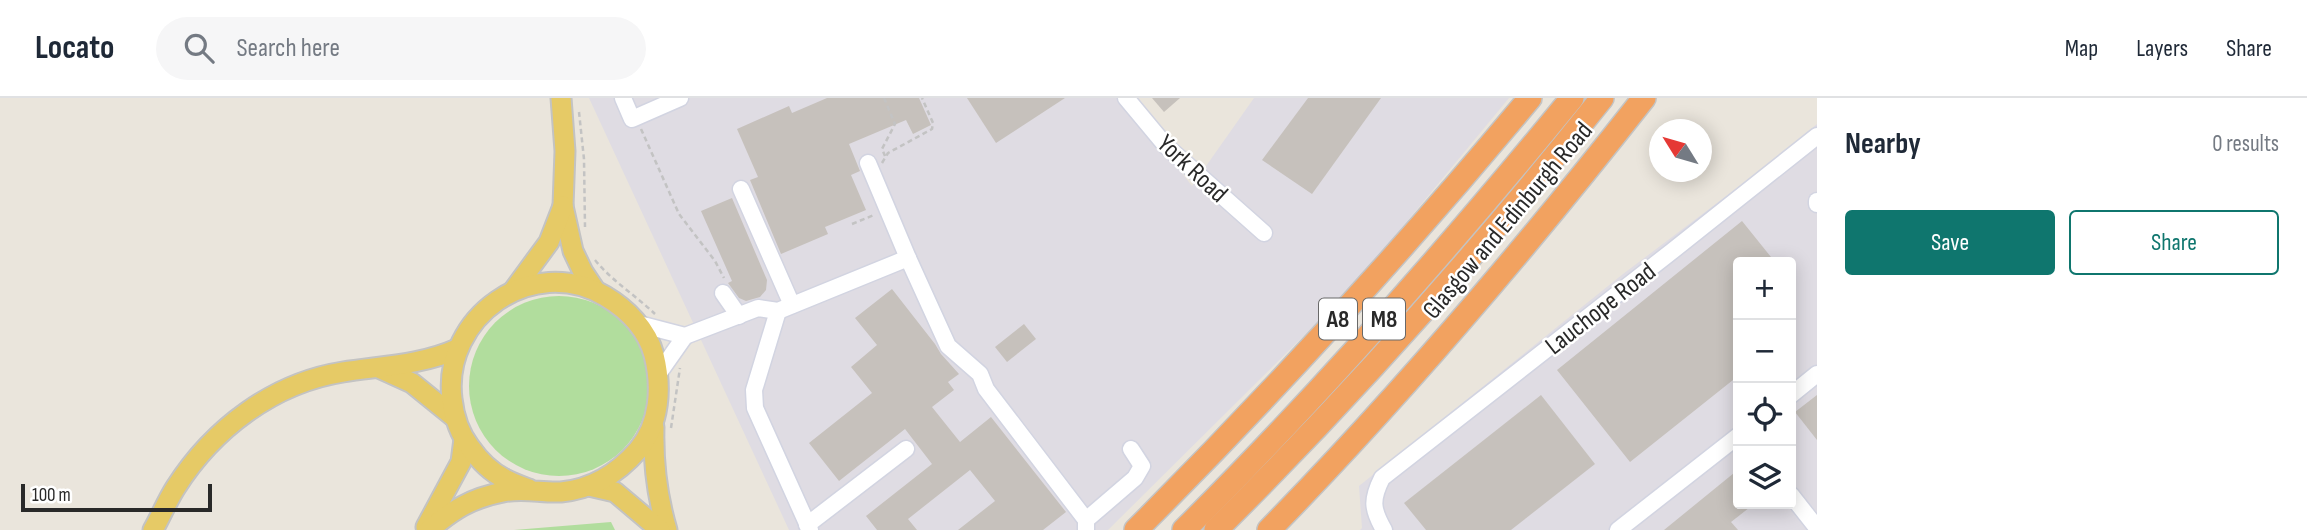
<!DOCTYPE html>
<html lang="en">
<head>
<meta charset="utf-8">
<style>
	:root { --surface:#fff; --page:#f6f6f7; --text:#1f2937; --muted:#747a83; --line:#e0e1e3; --accent:#0f766e }
	body { margin:0; font-family:"Sofia Sans Condensed",sans-serif; background:var(--page); color:var(--text) }
	.controls { position:absolute; right:21px; bottom:21px; display:grid; overflow:hidden; border-radius:7px; box-shadow:0 4px 18px #0003 }
	.controls button { width:63px; height:63px; display:grid; place-items:center; padding:0; border:0; border-bottom:2px solid var(--line); background:var(--surface); color:var(--text); font:35px sans-serif }
	.compass { position:absolute; left:1649px; top:21px; width:63px; height:63px; border-radius:50%; background:var(--surface); box-shadow:0 4px 18px #0003; rotate:307deg }
	.scale { position:absolute; left:21px; bottom:18px; width:191px; box-sizing:border-box; padding-left:7px; border:4px solid #292929; border-top:0; font-size:19px; line-height:24px; white-space:nowrap; color:#292929; -webkit-text-stroke:5px #fff; paint-order:stroke }
	.list { margin:0; padding:0; list-style:none }
	h2 { display:flex; justify-content:space-between; align-items:center; height:91px; margin:0; padding:0 28px; font-size:30px }
	h2 small { font-size:23px; font-weight:400; color:var(--muted) }
	.actions { display:flex; gap:14px; padding:21px 28px }
	.actions a { flex:1; padding:16px 0; border:2px solid var(--accent); border-radius:7px; text-align:center; font-size:24px; color:var(--accent) }
	.actions .main { background:var(--accent); color:#fff }
	.icon { flex:none; width:38px; height:38px; fill:none; stroke:currentColor; stroke-width:2; stroke-linecap:round; stroke-linejoin:round }
	.map { position:relative; flex:none; width:1817px; height:432px; overflow:hidden }
	header { display:flex; align-items:center; gap:42px; box-sizing:border-box; height:98px; padding:0 35px; background:var(--surface); border-bottom:2px solid var(--line) }
	header strong { font-size:33px }
	nav { display:flex; gap:38px; margin-inline-start:auto; font-size:24px }
	.search { width:490px; height:63px; background:var(--page); display:flex; align-items:center; gap:18px; box-sizing:border-box; padding:0 24px; border-radius:38px; color:var(--muted); font-size:26px }
	main { display:flex }
	aside { flex:1; background:var(--surface) }
	.map>svg:first-child { display:block }
	.industrial { fill:#dfdce3; fill-rule:evenodd }
	.green { fill:#b1dd9d }
	.building { fill:#c6c1bc }
	.lines { fill:none; stroke-linecap:round; stroke-linejoin:round }
	.minor-casing { stroke:#d2d4e1; stroke-width:19 }
	.major-casing { stroke:#c3c3c3; stroke-width:23 }
	.highway-casing { stroke:#c3c3c3; stroke-width:26 }
	.path { stroke:#c3c3c3; stroke-width:2.5; stroke-dasharray:5 3.5; stroke-linecap:butt }
	.minor { stroke:#fff; stroke-width:16 }
	.major { stroke:#e6ca66; stroke-width:19 }
	.highway { stroke:#f2a260; stroke-width:23 }
	.labels { text-anchor:middle; stroke-width:5; stroke-linejoin:round; paint-order:stroke }
	.shield { fill:#fff; stroke:#696969; stroke-width:2 }
	.shield-label { font-size:24px; font-weight:bold; fill:#292929 }
	.street-label { font-size:26px; fill:#292929; stroke:#fff }
</style>
</head>
<body>
<header>
<strong>Locato</strong>
<div class="search"><svg class="icon" aria-label="search" viewBox="0 0 24 24"><circle cx="10" cy="10" r="6"/><path d="M15 15l6 6"/></svg>Search here</div>
<nav><a>Map</a><a>Layers</a><a>Share</a></nav>
</header>
<main>
<div class="map">
<svg width="1817" height="432" viewBox="0 0 1817 432">
	<rect width="100%" height="100%" fill="#eae5dc"/>
	<g class="industrial">
		<path d="M589,0H1123L1192,88L1254,0H1509L1352,190L1108,432H789Z"/>
		<path d="M1817,26V432H1360L1362,430L1359,388L1623,176L1770,65ZM1738,164H1791V406H1738Z"/>
	</g>
	<g class="green">
		<circle cx="559" cy="288" r="90"/>
		<path d="M611,424L615,432H514Z"/>
	</g>
	<g class="building">
		<path d="M827,0H919L931,27L913,36L906,22L849,46L860,73L851,77L866,112L825,129L828,136L781,156L750,82L758,79L737,31L789,8L792,15Z"/>
		<path d="M967,0H1065L996,45Z"/>
		<path d="M1152,0H1180L1164,14Z"/>
		<path d="M1308,0H1381L1312,96L1262,62Z"/>
		<path d="M732,100L767,182L766,192L760,199L746,203L739,200L728,185L732,183L701,113Z"/>
		<path d="M1742,123L1775,164H1738V278L1630,364L1557,272Z"/>
		<path d="M892,191L935,246L941,256L959,276L948,284L954,292L932,309L960,344L991,319L1066,414L1043,432H958L995,403L970,372L908,421L917,432H877L866,418L932,366L905,331L839,383L809,345L872,295L851,269L877,247L855,220Z"/>
		<path d="M1024,226L1036,241L1007,264L995,249Z"/>
		<path d="M1541,297L1595,366L1511,432H1426L1404,405Z"/>
		<path d="M1817,297V342L1795,314Z"/>
		<path d="M1734,375L1738,381V406H1754L1731,424L1738,432H1664Z"/>
	</g>
	<g class="lines">
		<g class="minor-casing">
			<g id="minor">
				<path d="M623,0L632,21L680,0"/>
				<path d="M1126,0L1166,48L1264,135"/>
				<path d="M868,65L908,160L948,248L980,276L986,291L1086,422V432"/>
				<path d="M741,91L792,207"/>
				<path d="M1817,103V106"/>
				<path d="M723,195L739,218"/>
				<path d="M778,213L754,292L755,310L810,432"/>
				<path d="M639,226L685,238L758,210L778,213L908,160"/>
				<path d="M659,275L685,238"/>
				<path d="M1791,297L1817,276"/>
				<path d="M1791,397L1817,430"/>
				<path d="M1086,422L1135,380L1142,368L1131,351"/>
				<path d="M807,427L906,351"/>
				<path d="M1384,432C1372,411 1371,402 1382,380L1671,154L1817,38"/>
				<path d="M1618,432L1738,338"/>
			</g>
		</g>
		<g class="major-casing">
			<g id="major">
				<path d="M561,0L565,53L563,108L573,153L583,174L595,192"/>
				<path d="M513,193L549,144L563,108"/>
				<path d="M379,270L412,285L454,319"/>
				<path d="M654,329C653,365 657,398 667,432"/>
				<path d="M589,388L615,394L660,432"/>
				<path d="M426,429L461,364L464,341"/>
				<path d="M153,432C161,418 167,403 176,389C213,331 273,285 343,274C382,268 421,267 457,251"/>
				<path d="M429,432C453,412 471,400 503,394C524,390 541,395 561,394C592,391 618,375 638,352C660,326 662,289 654,257C647,231 627,211 605,198C532,155 442,219 452,301C454,319 459,335 470,349C479,362 491,374 505,381C512,385 521,388 529,391"/>
			</g>
		</g>
		<g class="highway-casing">
			<g id="highway">
				<path d="M1136,432C1274,294 1405,150 1530,0"/>
				<path d="M1184,432C1322,295 1449,150 1572,0"/>
				<path d="M1216,432C1353,296 1482,151 1602,0"/>
				<path d="M1269,432C1402,296 1526,150 1644,0"/>
			</g>
		</g>
		<g class="path">
			<path d="M884,0L895,26L882,51L885,58"/>
			<path d="M579,14L584,61L585,129"/>
			<path d="M641,31L679,116L715,163L724,180"/>
			<path d="M882,65L888,55L932,31L933,25L922,0"/>
			<path d="M852,126L874,117"/>
			<path d="M595,162C612,183 635,197 655,216"/>
			<path d="M671,330L680,270"/>
		</g>
		<use href="#minor" class="minor"/>
		<use href="#major" class="major"/>
		<use href="#highway" class="highway"/>
	</g>
	<g class="labels">
		<g class="shield">
			<rect x="1319" y="200.5" width="38" height="41" rx="5"/>
			<rect x="1363" y="200.5" width="42" height="41" rx="5"/>
		</g>
		<g class="shield-label">
			<text x="1338" y="229">A8</text>
			<text x="1384" y="229">M8</text>
		</g>
		<g class="street-label">
			<text transform="translate(1193 70) rotate(43)" y="9">York Road</text>
			<text transform="translate(1507 122) rotate(-50)" y="9">Glasgow and Edinburgh Road</text>
			<text transform="translate(1600 210) rotate(-38)" y="9">Lauchope Road</text>
		</g>
	</g>
</svg>
<div class="controls">
<button>+</button>
<button>−</button>
<button><svg class="icon" aria-label="locate" viewBox="0 0 24 24"><circle cx="12" cy="12" r="6"/><path d="M12 2v4M12 18v4M2 12h4M18 12h4"/></svg></button>
<button><svg class="icon" aria-label="layers" viewBox="0 0 24 24"><path d="M12 4l9 5-9 5-9-5zM3 14l9 5 9-5"/></svg></button>
</div>
<svg class="compass" viewBox="-18 -18 36 36"><path d="M0-13l5 13h-10z" fill="#e53935"/><path d="M0 13l5-13h-10z" fill="#747a83"/></svg>
<div class="scale">100 m</div>
</div>
<aside>
<h2>Nearby<small>0 results</small></h2>
<ul class="list">
</ul>
<div class="actions"><a class="main">Save</a><a>Share</a></div>
</aside>
</main>
</body>
</html>
